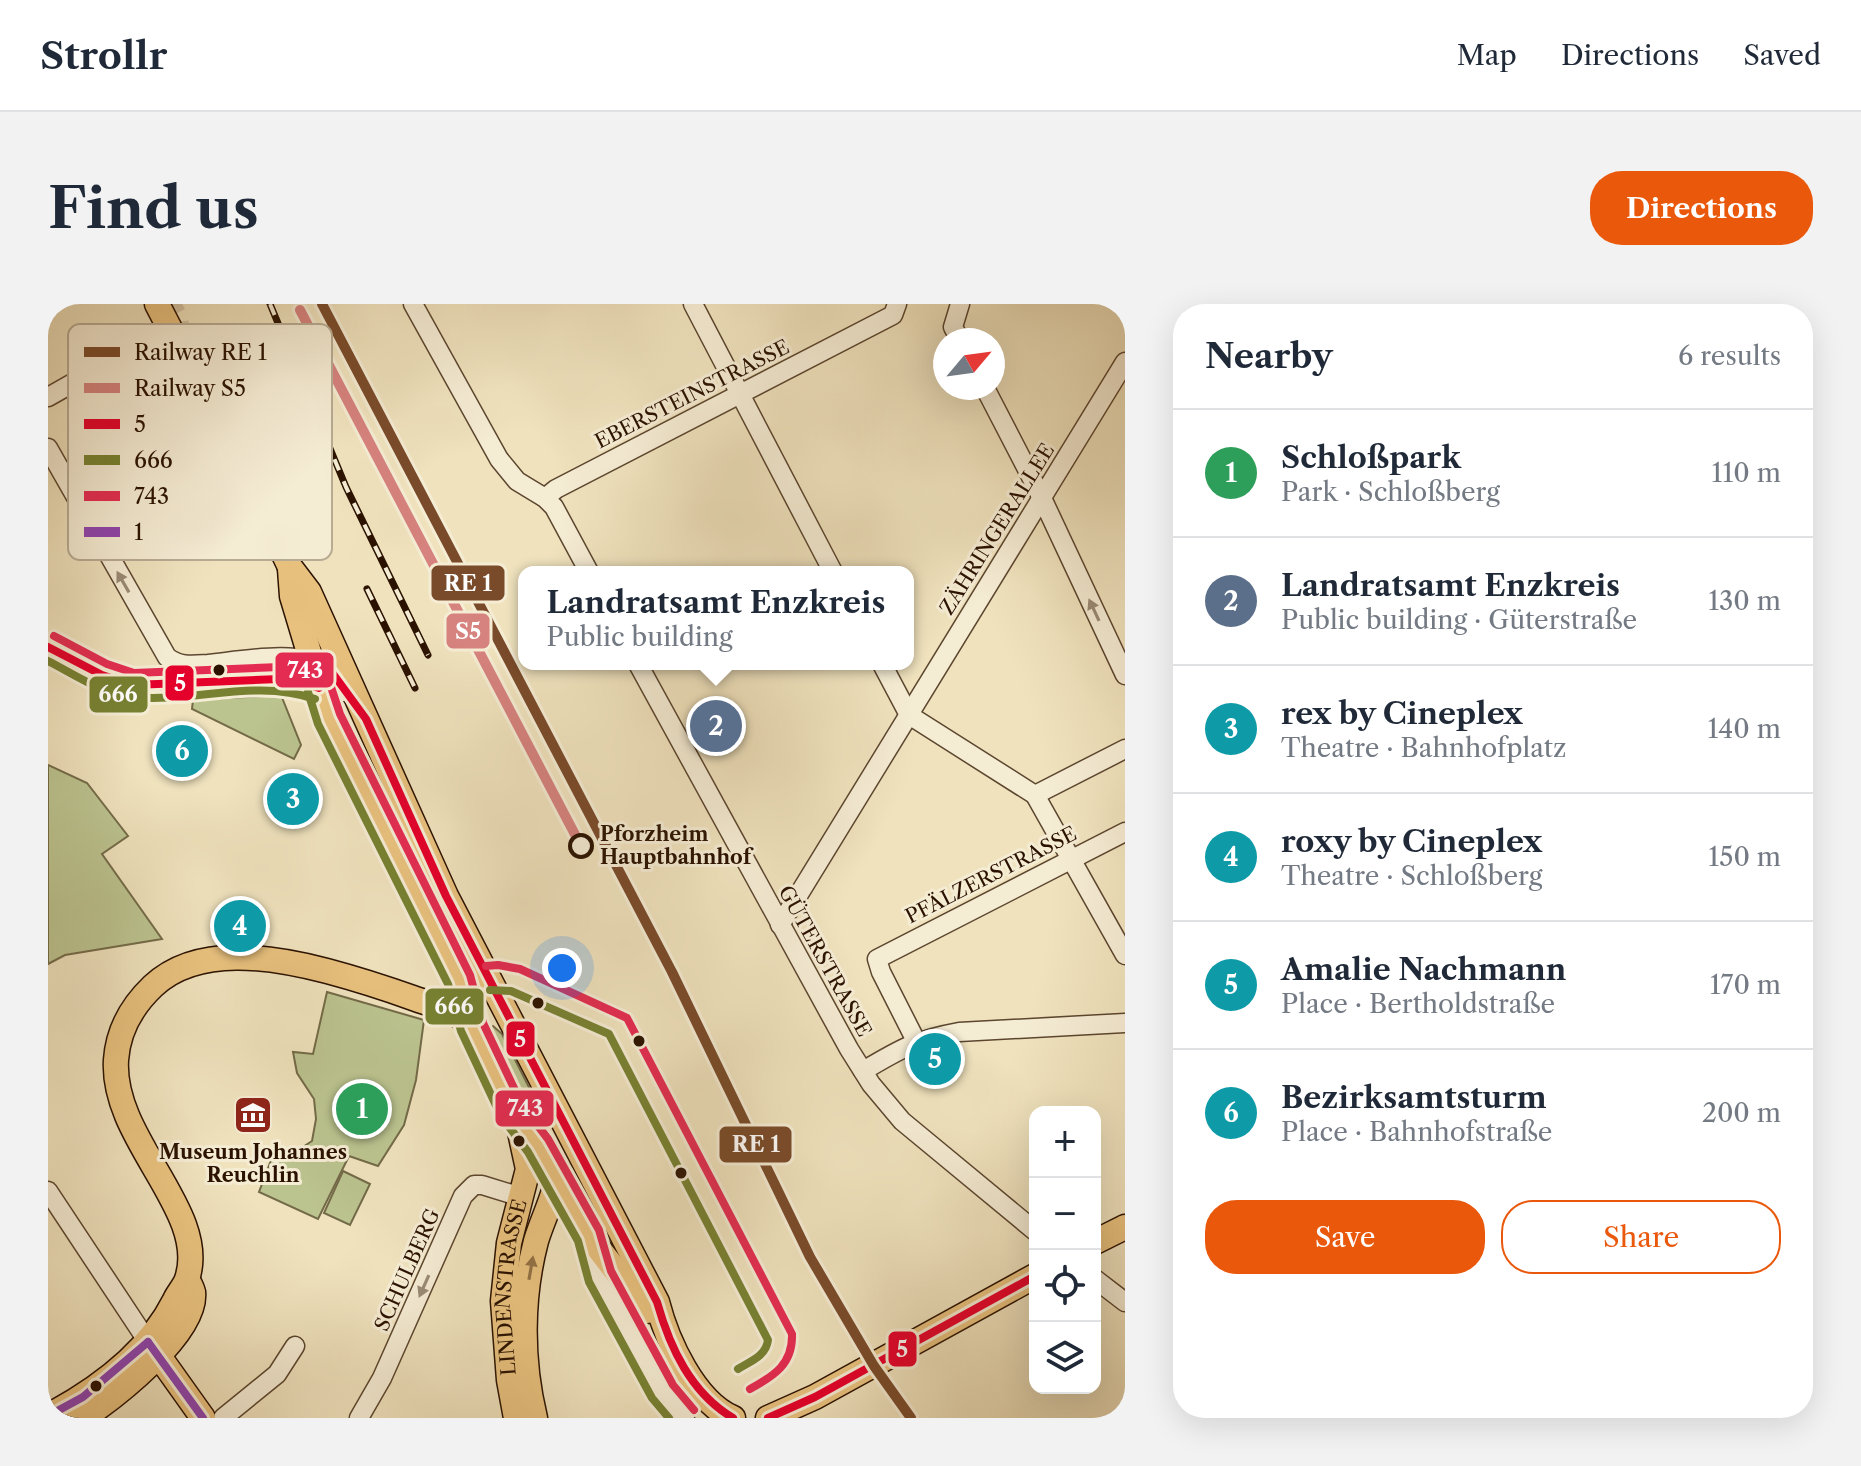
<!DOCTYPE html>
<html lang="en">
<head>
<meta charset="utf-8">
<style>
	:root { --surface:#fff; --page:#f2f2f3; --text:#1f2937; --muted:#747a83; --line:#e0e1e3; --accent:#ea580c }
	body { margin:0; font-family:"Libre Caslon Text",serif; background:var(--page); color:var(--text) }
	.controls { position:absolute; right:24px; bottom:24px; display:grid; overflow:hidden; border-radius:16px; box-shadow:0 8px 32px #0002 }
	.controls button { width:72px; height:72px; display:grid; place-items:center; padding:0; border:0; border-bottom:2px solid var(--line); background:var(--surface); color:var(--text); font:40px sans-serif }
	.compass { position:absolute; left:885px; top:24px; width:72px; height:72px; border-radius:50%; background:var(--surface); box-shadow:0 8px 32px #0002; rotate:61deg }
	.you { position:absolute; left:514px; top:664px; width:28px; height:28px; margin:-20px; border:6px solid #fff; border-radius:50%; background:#1a73e8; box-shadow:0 0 0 12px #1a73e833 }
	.badge { display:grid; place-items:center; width:52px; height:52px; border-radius:50%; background:var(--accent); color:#fff; font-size:26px; font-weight:700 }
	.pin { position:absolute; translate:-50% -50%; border:4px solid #fff; box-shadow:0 2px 8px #0006 }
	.popup { position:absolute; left:470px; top:262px; width:396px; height:104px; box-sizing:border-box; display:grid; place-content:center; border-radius:16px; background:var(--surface); filter:drop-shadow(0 2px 6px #0005); font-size:26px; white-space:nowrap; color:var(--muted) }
	.popup b { font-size:30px; color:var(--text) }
	.popup::after { content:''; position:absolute; left:50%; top:100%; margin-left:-16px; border:16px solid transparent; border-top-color:var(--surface) }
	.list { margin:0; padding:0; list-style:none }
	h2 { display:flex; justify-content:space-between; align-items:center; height:104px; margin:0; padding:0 32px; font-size:34px }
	h2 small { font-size:26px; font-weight:400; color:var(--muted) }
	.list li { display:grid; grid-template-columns:52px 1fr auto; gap:24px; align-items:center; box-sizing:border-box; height:128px; padding:0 32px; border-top:2px solid var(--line) }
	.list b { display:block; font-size:30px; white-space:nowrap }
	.list p { margin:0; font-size:26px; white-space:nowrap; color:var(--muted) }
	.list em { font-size:26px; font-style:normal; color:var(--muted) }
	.actions { display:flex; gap:16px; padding:24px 32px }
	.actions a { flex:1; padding:18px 0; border:2px solid var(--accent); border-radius:32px; text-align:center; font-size:28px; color:var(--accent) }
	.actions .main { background:var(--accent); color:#fff }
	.icon { flex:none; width:44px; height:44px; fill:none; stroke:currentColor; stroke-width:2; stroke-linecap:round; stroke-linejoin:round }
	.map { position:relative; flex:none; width:1077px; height:1114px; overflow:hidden; border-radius:32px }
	header { display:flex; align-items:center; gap:48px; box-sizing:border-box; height:112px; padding:0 40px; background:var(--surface); border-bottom:2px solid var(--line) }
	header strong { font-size:38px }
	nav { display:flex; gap:44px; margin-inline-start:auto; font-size:28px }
	.intro { display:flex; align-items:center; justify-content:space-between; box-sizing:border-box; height:192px; padding:0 48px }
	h1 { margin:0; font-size:56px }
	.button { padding:20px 36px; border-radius:32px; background:var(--accent); color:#fff; font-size:28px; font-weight:700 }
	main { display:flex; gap:48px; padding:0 48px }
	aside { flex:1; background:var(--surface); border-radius:32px; box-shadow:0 8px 32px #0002 }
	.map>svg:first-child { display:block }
	.green { fill:#bbc38f; stroke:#736a48; stroke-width:2 }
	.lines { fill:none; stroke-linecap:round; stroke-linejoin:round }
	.minor-tunnel { stroke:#d2c3a1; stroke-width:18; stroke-dasharray:18 9; stroke-linecap:butt }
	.minor-casing { stroke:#5c462f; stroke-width:21 }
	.major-casing { stroke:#2b1200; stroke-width:27 }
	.minor { stroke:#f5ecd4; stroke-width:18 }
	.major { stroke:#e8c17e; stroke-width:24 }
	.rail-casing { stroke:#2b1200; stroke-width:7 }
	.rail { stroke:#f5ecd4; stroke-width:4; stroke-dasharray:12; stroke-linecap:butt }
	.bus-1-casing { stroke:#f5ecd4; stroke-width:14 }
	.bus-2-casing { stroke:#f5ecd4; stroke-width:14 }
	.bus-3-casing { stroke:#f5ecd4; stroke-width:14 }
	.bus-4-casing { stroke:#f5ecd4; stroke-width:14 }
	.bus-1 { stroke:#e4002b; stroke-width:8 }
	.bus-2 { stroke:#778131; stroke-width:8 }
	.bus-3 { stroke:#e42c52; stroke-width:8 }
	.bus-4 { stroke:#8e44ad; stroke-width:8 }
	.rail-1-casing { stroke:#f5ecd4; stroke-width:16 }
	.rail-2-casing { stroke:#f5ecd4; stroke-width:16 }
	.rail-1 { stroke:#7a4b2a; stroke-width:10 }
	.rail-2 { stroke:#d6827e; stroke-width:10 }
	.oneway { fill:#9a8a75 }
	.oneway2 { fill:#937245 }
	.bus-dot { fill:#2b1200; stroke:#f5ecd4; stroke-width:3 }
	.stop-dot { fill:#f5ecd4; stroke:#2b1200; stroke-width:4 }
	.labels { text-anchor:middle; stroke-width:6; stroke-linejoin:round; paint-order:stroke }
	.street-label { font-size:20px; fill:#2b1200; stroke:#f5ecd4 }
	.stop-label { font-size:20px; font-weight:bold; fill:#2b1200; stroke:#f5ecd4; text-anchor:start }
	.poi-label { font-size:20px; font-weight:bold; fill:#2b1200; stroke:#f5ecd4 }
	.key { fill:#f5ecd4; stroke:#b8ab94; stroke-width:2 }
	.key-label { font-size:22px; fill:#2b1200 }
	.line-badge { stroke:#f5ecd4; stroke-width:3 }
	.badge-label { font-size:22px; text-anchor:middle; font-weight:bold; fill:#fff }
</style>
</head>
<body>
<header>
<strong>Strollr</strong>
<nav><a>Map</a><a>Directions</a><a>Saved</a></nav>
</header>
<div class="intro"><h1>Find us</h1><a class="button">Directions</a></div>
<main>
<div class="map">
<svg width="1077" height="1114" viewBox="0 0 1077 1114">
	<rect width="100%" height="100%" fill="#efe2bd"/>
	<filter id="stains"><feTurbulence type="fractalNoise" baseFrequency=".0025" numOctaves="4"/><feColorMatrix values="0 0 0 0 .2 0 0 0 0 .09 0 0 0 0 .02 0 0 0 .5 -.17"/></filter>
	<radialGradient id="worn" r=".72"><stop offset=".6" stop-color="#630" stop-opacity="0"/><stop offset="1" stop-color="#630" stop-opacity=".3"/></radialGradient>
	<g class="green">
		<path d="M233,391L253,441L246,455L144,405L145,396Z"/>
		<path d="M0,461L39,479L80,532L54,550L114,635L17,651L0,660Z"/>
		<path d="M279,688L376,716L368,776L356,821L330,862L301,852L270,915L211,888L228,843L244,850L264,837L268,815L266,795L249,769L245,748L265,750Z"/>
		<path d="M445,722L454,730L494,809L498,840L442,725Z"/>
		<path d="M295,867L322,880L302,921L276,909Z"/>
	</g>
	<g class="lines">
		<path class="minor-tunnel" d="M107,50L124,40L133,28L131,13L124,0"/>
		<g class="minor-casing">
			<g id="minor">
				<path d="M365,0L451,155L469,177L497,194L506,203L541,268"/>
				<path d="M645,0L785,268"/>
				<path d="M912,36L905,23L912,0"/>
				<path d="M71,63L107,50"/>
				<path d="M937,84L994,194L1077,371"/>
				<path d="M0,93L122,24"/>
				<path d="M0,144L119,353C132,363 144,361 160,360C191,357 252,345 278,363C287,369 292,378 296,388"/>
				<path d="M497,194L508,185L845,11L849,0"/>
				<path d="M590,360L801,745L823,780L854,817L987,927"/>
				<path d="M834,360L861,411L987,491L1077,651"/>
				<path d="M120,380L242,375L271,384"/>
				<path d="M987,491L1077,445"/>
				<path d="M732,621L1077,58"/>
				<path d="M868,737L833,668L829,655L1077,528"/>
				<path d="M815,767C852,745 867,736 911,728L1077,719"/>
				<path d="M0,887L100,1038"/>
				<path d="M543,938L552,972L615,1088L637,1114"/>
				<path d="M1047,975L1077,998"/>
				<path d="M175,1114L229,1070L247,1042"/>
				<path d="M311,1114L334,1074L415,892L426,881H434L473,893"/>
			</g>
		</g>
		<g class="major-casing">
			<g id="major">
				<path d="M109,0L201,177L242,263L261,288L398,592L609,998C619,1037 646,1097 685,1114"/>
				<path d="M242,265L244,292L281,415L411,676L424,723L464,807L490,841L541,932L599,1007"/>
				<path d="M1047,938L1077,923"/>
				<path d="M103,1041L155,1114"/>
				<path d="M0,1112C51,1085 101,1048 127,996C130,989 137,982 139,975C162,907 63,836 68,756C70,727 84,702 105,682C150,640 225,653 279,667C309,675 337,684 365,694C387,702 408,705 424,723"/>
				<path d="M35,1114C65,1094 150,1029 145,988C145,987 141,978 140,977"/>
				<path id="s1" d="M468,1114L461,1076L455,997L461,939L480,865L472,828"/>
				<path d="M487,1114C473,1057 473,994 488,937C495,914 507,892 511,867"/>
				<path d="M720,1114L767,1093L987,972"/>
			</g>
		</g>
		<use href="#minor" class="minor"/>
		<use href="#major" class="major"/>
		<g class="rail-casing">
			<g id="rail">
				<path d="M222,0L298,183L380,351"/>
				<path d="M319,285L367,384"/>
			</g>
		</g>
		<use href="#rail" class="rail"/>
		<g class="bus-1-casing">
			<g id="bus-1">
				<path d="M0,343L54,371L85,381L231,375L253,378L271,384"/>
				<path d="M262,356L276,361L283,367L318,415L398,592L609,998C622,1044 643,1089 685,1114"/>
				<path d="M720,1114L767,1093L987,972"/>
			</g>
		</g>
		<g class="bus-2-casing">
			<g id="bus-2">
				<path d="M0,357C26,370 54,390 84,393C145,399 207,374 267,395"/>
				<path d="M260,388L270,420L400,680L413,727L453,812L480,848L530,937L541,978L604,1094L621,1114"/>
				<path d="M442,686L463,687L561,730L720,1036C718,1052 703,1057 690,1065"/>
			</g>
		</g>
		<g class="bus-3-casing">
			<g id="bus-3">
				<path d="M6,332L59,360L86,369L232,363L256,366L275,373"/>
				<path d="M282,380L292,410L422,671L435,719L474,801L500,835L551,926L563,967L625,1081L646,1106"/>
				<path d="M438,662L450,661L472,665L579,714L744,1030C745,1060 726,1072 702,1085"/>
			</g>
		</g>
		<g class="bus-4-casing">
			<g id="bus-4">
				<path d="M100,1038L155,1114"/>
				<path d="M0,1112L35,1093L100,1038"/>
			</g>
		</g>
		<use href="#bus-1" class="bus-1"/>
		<use href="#bus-2" class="bus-2"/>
		<use href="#bus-3" class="bus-3"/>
		<use href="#bus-4" class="bus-4"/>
		<g class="rail-1-casing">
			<path id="rail-1" d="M274,0L624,668L762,953L826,1062L863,1114"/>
		</g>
		<g class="rail-2-casing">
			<path id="rail-2" d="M252,6L533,542"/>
		</g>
		<use href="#rail-1" class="rail-1"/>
		<use href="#rail-2" class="rail-2"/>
	</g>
	<defs><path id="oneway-solid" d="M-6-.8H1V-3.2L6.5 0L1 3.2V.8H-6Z" transform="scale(2)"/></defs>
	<g class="oneway">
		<use href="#oneway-solid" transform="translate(75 278) rotate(-120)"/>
		<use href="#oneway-solid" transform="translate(1046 306) rotate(-115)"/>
		<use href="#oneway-solid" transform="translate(376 982) rotate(114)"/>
	</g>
	<use class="oneway2" href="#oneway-solid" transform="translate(483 964) rotate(-80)"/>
	<defs>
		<g id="museum-square" transform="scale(2)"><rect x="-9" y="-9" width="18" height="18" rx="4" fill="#8f2418" stroke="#f5ecd4"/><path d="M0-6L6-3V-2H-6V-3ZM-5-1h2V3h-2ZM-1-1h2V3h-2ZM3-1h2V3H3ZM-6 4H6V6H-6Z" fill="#fff"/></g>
	</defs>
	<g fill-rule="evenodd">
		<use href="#museum-square" x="205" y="811"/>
	</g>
	<g class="bus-dot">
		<circle cx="171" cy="366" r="7"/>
		<circle cx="490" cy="699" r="7"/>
		<circle cx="591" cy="737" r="7"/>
		<circle cx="471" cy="837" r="7"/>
		<circle cx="633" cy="869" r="7"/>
		<circle cx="48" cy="1082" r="7"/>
	</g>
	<circle class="stop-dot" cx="533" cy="542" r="11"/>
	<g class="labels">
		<g class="street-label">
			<text transform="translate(644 90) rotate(-27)" y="7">EBERSTEINSTRASSE</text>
			<text transform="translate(949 225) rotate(-58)" y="7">ZÄHRINGERALLEE</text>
			<text transform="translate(943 571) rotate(-27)" y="7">PFÄLZERSTRASSE</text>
			<text transform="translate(777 657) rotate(61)" y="7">GÜTERSTRASSE</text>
			<text transform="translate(359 966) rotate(-66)" y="7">SCHULBERG</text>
			<text dy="7" stroke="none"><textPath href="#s1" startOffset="132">LINDENSTRASSE</textPath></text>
		</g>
		<g class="stop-label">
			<text x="552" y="537">Pforzheim<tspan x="552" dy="23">Hauptbahnhof</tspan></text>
		</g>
		<g class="poi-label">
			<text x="205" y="855">Museum Johannes<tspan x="205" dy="23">Reuchlin</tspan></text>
		</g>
	</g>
	<rect x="20" y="20" width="264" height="236" rx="12" class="key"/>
	<rect x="36" y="43" width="36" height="10" fill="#7a4b2a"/>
	<rect x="36" y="79" width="36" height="10" fill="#d6827e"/>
	<rect x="36" y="115" width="36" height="10" fill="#e4002b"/>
	<rect x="36" y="151" width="36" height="10" fill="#778131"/>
	<rect x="36" y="187" width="36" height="10" fill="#e42c52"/>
	<rect x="36" y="223" width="36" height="10" fill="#8e44ad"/>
	<g class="key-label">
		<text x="86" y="56">Railway RE 1</text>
		<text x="86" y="92">Railway S5</text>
		<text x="86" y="128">5</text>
		<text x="86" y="164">666</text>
		<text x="86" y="200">743</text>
		<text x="86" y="236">1</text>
	</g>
	<g class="line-badge">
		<rect x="382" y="260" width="76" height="38" rx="8" fill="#7a4b2a"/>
		<rect x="397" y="308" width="46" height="38" rx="8" fill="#d6827e"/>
		<rect x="226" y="347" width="61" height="38" rx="8" fill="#e42c52"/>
		<rect x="116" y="360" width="31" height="38" rx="8" fill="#e4002b"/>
		<rect x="40" y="371" width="61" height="39" rx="8" fill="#778131"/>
		<rect x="376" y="683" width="61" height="39" rx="8" fill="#778131"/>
		<rect x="457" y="716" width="31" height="38" rx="8" fill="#e4002b"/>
		<rect x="446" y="785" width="61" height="39" rx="8" fill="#e42c52"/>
		<rect x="670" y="821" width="75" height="39" rx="8" fill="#7a4b2a"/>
		<rect x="839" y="1026" width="31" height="38" rx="8" fill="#e4002b"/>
	</g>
	<g class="badge-label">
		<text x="420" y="287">RE 1</text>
		<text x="420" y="335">S5</text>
		<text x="257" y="374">743</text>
		<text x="132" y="387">5</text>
		<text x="70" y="398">666</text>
		<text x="406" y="710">666</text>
		<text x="472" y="743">5</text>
		<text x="477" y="812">743</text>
		<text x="708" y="848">RE 1</text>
		<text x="854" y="1053">5</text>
	</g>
	<rect width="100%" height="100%" filter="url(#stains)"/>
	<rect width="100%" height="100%" fill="url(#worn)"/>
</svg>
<div class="controls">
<button>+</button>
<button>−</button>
<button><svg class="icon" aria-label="locate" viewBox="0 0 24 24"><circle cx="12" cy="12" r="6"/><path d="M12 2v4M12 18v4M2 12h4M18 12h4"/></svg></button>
<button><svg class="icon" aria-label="layers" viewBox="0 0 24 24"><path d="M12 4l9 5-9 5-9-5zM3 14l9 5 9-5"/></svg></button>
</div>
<svg class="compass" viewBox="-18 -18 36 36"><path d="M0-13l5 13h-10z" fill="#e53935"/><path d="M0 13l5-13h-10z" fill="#747a83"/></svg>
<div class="you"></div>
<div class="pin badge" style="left:314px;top:805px;background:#2e9e5b">1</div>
<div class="pin badge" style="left:668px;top:422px;background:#5c6f8a">2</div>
<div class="popup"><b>Landratsamt Enzkreis</b>Public building</div>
<div class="pin badge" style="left:245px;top:495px;background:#0f9aa8">3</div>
<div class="pin badge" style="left:192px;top:622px;background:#0f9aa8">4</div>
<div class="pin badge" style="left:887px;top:755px;background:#0f9aa8">5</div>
<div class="pin badge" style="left:134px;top:447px;background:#0f9aa8">6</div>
</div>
<aside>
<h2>Nearby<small>6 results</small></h2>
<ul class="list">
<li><span class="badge" style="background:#2e9e5b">1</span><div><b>Schloßpark</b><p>Park · Schloßberg</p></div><em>110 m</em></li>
<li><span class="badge" style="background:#5c6f8a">2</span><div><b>Landratsamt Enzkreis</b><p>Public building · Güterstraße</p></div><em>130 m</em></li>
<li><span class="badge" style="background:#0f9aa8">3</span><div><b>rex by Cineplex</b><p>Theatre · Bahnhofplatz</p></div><em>140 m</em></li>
<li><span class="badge" style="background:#0f9aa8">4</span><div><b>roxy by Cineplex</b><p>Theatre · Schloßberg</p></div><em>150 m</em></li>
<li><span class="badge" style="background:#0f9aa8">5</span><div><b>Amalie Nachmann</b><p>Place · Bertholdstraße</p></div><em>170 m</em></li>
<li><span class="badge" style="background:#0f9aa8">6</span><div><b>Bezirksamtsturm</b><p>Place · Bahnhofstraße</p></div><em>200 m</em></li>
</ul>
<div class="actions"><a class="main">Save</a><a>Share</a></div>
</aside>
</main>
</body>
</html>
